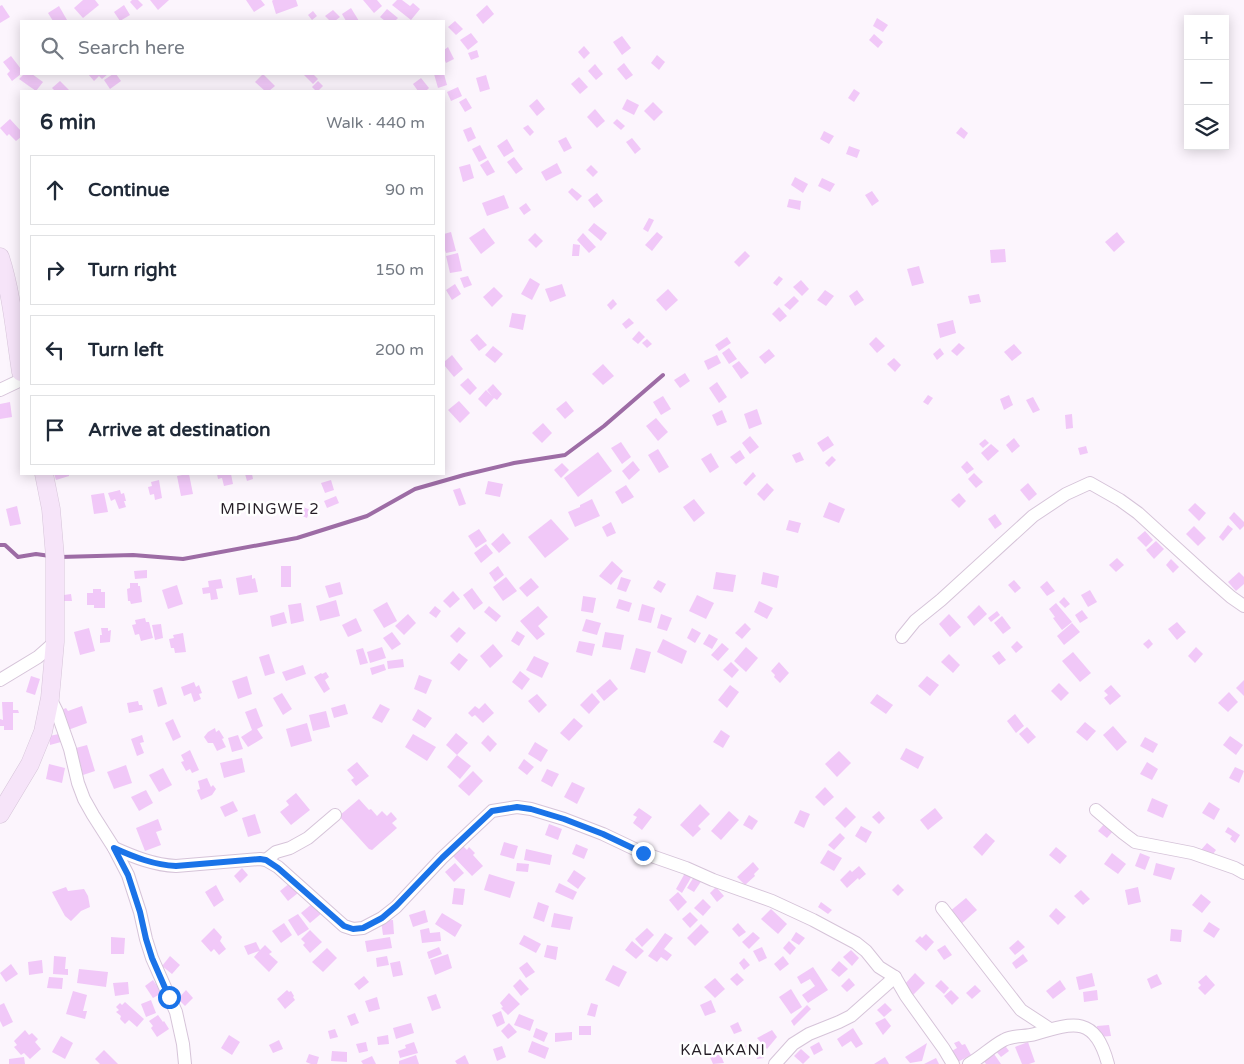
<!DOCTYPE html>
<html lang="en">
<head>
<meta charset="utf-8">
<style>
	:root { --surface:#fff; --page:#f6f6f7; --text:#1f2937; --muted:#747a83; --line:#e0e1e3 }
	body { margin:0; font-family:"Varela Round",sans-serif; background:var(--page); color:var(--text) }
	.controls { position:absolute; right:15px; top:15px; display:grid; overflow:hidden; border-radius:0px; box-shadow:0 2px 12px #0003 }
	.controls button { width:45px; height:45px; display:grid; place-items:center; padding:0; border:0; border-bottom:1px solid var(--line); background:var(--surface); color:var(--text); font:25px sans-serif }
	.stop { position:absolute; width:15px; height:15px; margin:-11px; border:4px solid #1a73e8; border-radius:50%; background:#fff }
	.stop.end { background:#1a73e8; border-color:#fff; box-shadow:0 1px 5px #0008 }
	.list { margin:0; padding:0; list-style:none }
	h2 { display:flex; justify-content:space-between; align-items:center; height:65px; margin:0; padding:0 20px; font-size:21px }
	h2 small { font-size:16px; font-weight:400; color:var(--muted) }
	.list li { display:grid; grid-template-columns:32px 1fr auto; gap:15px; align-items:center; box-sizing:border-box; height:70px; margin:0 10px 10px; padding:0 10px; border:1px solid var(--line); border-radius:0px }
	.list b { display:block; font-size:19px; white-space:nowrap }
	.list em { font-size:16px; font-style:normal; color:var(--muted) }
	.icon { flex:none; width:28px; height:28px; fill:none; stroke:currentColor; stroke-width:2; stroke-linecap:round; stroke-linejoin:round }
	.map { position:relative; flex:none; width:1244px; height:1064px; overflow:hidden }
	.search { position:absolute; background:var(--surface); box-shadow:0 2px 12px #0003; left:20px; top:20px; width:425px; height:55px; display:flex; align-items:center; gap:12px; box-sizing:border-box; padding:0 18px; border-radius:0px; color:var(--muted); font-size:19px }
	.panel { position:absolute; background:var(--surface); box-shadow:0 2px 12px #0003; left:20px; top:90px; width:425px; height:385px; border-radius:0px }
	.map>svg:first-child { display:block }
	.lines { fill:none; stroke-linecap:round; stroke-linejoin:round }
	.stream { stroke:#9d6ca5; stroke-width:4 }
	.building { fill:#f1c8f8 }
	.street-casing { stroke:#d6c4d9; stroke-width:14 }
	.secondary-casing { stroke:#d6c4d9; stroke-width:19 }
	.street { stroke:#fff; stroke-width:12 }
	.secondary { stroke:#f6e4f9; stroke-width:18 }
	.route { stroke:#1a73e8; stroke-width:6 }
	.labels { text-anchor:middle; stroke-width:5; stroke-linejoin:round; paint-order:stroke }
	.quarter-label { font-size:15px; letter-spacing:1px; fill:#251e26; stroke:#fff }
</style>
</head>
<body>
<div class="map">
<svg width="1244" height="1064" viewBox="0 0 1244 1064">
	<rect width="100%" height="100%" fill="#fcf5fd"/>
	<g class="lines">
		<g class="stream">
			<path d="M0,545H5L18,557L36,554L50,556"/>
			<path d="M60,557L133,555L183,559L297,538L367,516L415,489L464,475L514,463L565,455L604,426L663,375"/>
		</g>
	</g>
	<g class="building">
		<path d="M83,0H95L99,5L83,18L74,8Z"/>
		<path d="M132,0H138L143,5L137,10L130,2Z"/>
		<path d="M150,0H169L158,10Z"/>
		<path d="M246,0H261L265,5L254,12Z"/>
		<path d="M273,0H296L298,6L276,14L272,1Z"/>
		<path d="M363,0H377L382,6L374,13Z"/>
		<path d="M397,0H402L410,6L413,3L420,9L411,20L392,5Z"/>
		<path d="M2,5L10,17L0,23V6Z"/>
		<path d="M124,5L130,15L120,21L114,12Z"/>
		<path d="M487,5L494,14L483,24L476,15Z"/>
		<path d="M59,6L67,20L66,21H53L48,13Z"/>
		<path d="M351,8L359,21H346L342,14Z"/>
		<path d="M387,9L398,18L395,21H385L380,17Z"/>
		<path d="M333,10L340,17L335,21H330L325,16Z"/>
		<path d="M313,11L317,16L312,20L308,15Z"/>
		<path d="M877,18L888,25L883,32L873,26Z"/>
		<path d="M455,21L463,29L456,35L448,27Z"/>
		<path d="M471,33L478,42L468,50L460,40Z"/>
		<path d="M874,34L883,42L878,48L869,40Z"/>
		<path d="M622,36L631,48L622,55L613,42Z"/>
		<path d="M584,46L590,53L584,59L578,52Z"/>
		<path d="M448,47L454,59L446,63L444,58V50Z"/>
		<path d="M477,50L479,57L471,60L468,53Z"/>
		<path d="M657,55L665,62L659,70L651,63Z"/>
		<path d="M11,56L21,69V74L12,81L7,74L10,71L3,62Z"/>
		<path d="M624,63L633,75L626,80L617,69Z"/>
		<path d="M595,64L603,74L596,80L588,71Z"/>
		<path d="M24,74H32L43,82L36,91L19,79Z"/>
		<path d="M88,74H108L102,79L99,76L94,81Z"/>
		<path d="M113,74H116L121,81L110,89L104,80Z"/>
		<path d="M263,74L275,86L269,91H265L255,82Z"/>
		<path d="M303,74H313L318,79L313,84Z"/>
		<path d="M434,74H444L447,85L438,88Z"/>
		<path d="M486,75L490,89L480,92L476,78Z"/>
		<path d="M579,77L588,87L580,94L571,84Z"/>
		<path d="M421,78L429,88L426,91H418L413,84Z"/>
		<path d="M60,81L70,91H55L52,88Z"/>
		<path d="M318,81L323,86L318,91H316L312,87Z"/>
		<path d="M458,87L462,96L451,101L447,92Z"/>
		<path d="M854,89L860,93L854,102L848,98Z"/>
		<path d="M466,98L472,108L465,112L459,102Z"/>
		<path d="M537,99L545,109L537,116L529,106Z"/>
		<path d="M627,99L639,105L634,115L622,109Z"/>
		<path d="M653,102L663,112L654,121L644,111Z"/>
		<path d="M595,109L605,121L597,128L587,117Z"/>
		<path d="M10,119L21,131V137L16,141L9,134L7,136L0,128Z"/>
		<path d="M617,119L625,126L621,130L613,123Z"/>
		<path d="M528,125L534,132L530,136L523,128Z"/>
		<path d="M471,127L476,138L468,142L463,130Z"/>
		<path d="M961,127L968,133L964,139L956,133Z"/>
		<path d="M824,131L834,136L829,144L820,139Z"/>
		<path d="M566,137L572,148L564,152L558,141Z"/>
		<path d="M632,138L641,149L635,154L626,142Z"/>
		<path d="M507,139L514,151L504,157L497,146Z"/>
		<path d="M480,145L487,158L479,162L472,149Z"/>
		<path d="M849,146L860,150L857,158L846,154Z"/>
		<path d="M514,157L523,169L516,174L507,162Z"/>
		<path d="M488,160L495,172L487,176L480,165Z"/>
		<path d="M557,163L562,173L546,181L541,172Z"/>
		<path d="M470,164L474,178L463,182L459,167Z"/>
		<path d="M591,165L598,172L593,177L586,170Z"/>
		<path d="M795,177L808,184L803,193L791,185Z"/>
		<path d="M822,178L835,184L830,192L818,186Z"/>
		<path d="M572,188L582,196L577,201L568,192Z"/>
		<path d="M872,191L879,201L872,206L865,195Z"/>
		<path d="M597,193L603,201L594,208L588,200Z"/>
		<path d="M504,195L509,208L487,216L482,203Z"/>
		<path d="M789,199L801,201L800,210L787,207Z"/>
		<path d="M526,203L531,210L524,215L519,208Z"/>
		<path d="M649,218L654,220L648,232L643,229Z"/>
		<path d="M594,223L607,233L601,241L588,230Z"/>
		<path d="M484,228L495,243L481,254L469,238Z"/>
		<path d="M451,232L456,251L446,253L444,247V234Z"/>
		<path d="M657,232L663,237L652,251L645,245Z"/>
		<path d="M1117,232L1125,242L1114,252L1105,242Z"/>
		<path d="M535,233L543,241L536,248L528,240Z"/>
		<path d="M583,233L596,247L589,253L577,240Z"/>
		<path d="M573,244L580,245L579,256H572Z"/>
		<path d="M1005,249L1006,262L991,263L990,250Z"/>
		<path d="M745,251L750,256L739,267L734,262Z"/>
		<path d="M458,253L462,271L450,273L446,256Z"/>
		<path d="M919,266L924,283L912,286L907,269Z"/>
		<path d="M468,276L472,285L464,288L460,278Z"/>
		<path d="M779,276L783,279L777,286L773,283Z"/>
		<path d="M530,278L540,284L532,300L521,294Z"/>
		<path d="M801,280L809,289L802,296L793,287Z"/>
		<path d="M455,284L461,294L452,300L446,290Z"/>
		<path d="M562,284L566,296L550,302L545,289Z"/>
		<path d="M494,287L503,296L492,307L483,297Z"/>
		<path d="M668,289L678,300L666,311L656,300Z"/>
		<path d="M825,290L834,296L826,306L817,300Z"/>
		<path d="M857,290L864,300L855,306L849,296Z"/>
		<path d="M979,294L981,302L970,304L968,296Z"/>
		<path d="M794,296L799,301L790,310L784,305Z"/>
		<path d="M613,299L617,304L611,310L607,305Z"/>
		<path d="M779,307L787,316L780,322L772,314Z"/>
		<path d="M512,313L526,315L523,330L509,327Z"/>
		<path d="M629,318L634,323L626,329L622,324Z"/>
		<path d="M953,320L956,333L940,338L937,324Z"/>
		<path d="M639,331L645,337L638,344L632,339Z"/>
		<path d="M477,334L487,345L479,351L470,340Z"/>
		<path d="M727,337L731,343L719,351L715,345Z"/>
		<path d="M876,337L885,346L877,353L869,344Z"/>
		<path d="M647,339L652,344L647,348L642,343Z"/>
		<path d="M959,343L965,348L957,356L951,351Z"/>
		<path d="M1014,344L1022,353L1012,361L1004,352Z"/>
		<path d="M493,346L503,354L495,363L485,355Z"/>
		<path d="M729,348L737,359L729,364L722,353Z"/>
		<path d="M940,348L944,354L937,360L933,354Z"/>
		<path d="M769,349L775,356L765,364L759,357Z"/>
		<path d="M452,355L463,369L454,377L444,365V362Z"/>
		<path d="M717,355L721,363L708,370L704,361Z"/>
		<path d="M894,358L901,365L895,372L887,364Z"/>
		<path d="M739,361L749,373L741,379L732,366Z"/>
		<path d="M603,364L614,376L603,385L592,374Z"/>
		<path d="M685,373L690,381L680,388L674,380Z"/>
		<path d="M468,378L477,388L470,395L460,385Z"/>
		<path d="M717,382L727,397L719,403L709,388Z"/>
		<path d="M493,384L502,394L497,400L494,398L486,407L478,399L486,390L492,396L487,390Z"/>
		<path d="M928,395L933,398L928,405L923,402Z"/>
		<path d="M1009,395L1013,405L1004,410L1000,399Z"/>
		<path d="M663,396L671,409L661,415L653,402Z"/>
		<path d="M1033,397L1040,410L1033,413L1026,400Z"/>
		<path d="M459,401L470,413L460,423L448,410Z"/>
		<path d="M566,401L574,411L565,419L556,409Z"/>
		<path d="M10,402L12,417L0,419V404Z"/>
		<path d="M757,409L762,424L749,429L744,414Z"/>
		<path d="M722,410L727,422L717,426L712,415Z"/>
		<path d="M1072,414L1073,428L1066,429L1065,415Z"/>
		<path d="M656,418L668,432L658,441L646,426Z"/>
		<path d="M543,423L552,433L542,443L532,433Z"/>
		<path d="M750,436L759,447L750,454L742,443Z"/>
		<path d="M828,436L834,445L823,452L817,443Z"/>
		<path d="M1014,438L1020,446L1012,453L1006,445Z"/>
		<path d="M985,439L989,443L983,448L979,444Z"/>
		<path d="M621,442L631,457L622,464L611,448Z"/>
		<path d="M991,444L999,451L988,461L981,453Z"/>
		<path d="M1086,446L1088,453L1080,455L1078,448Z"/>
		<path d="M658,449L669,467L659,473L648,455Z"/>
		<path d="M740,450L745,458L736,464L730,457Z"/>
		<path d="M598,452L612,471L578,497L564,478Z"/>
		<path d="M800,452L804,460L796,463L792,455Z"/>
		<path d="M711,453L719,467L710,473L701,459Z"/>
		<path d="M832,456L836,460L829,467L825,463Z"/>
		<path d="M633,461L640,470L629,480L622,471Z"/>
		<path d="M967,461L974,469L967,474L961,467Z"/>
		<path d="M562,463L569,470L561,478L554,470Z"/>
		<path d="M753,472L756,476L746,486L743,483Z"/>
		<path d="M974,473L983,482L976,488L968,479Z"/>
		<path d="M54,474H69V476L56,480Z"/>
		<path d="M187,474H189L193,494L181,496L177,476Z"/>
		<path d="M217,474H231L233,484L224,486L222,478L218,479Z"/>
		<path d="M245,474H252L253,479L247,481Z"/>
		<path d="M159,480L162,498L155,500L154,494L150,495L148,487L152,486L151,482Z"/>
		<path d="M331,480L334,490L325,493L321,483Z"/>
		<path d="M488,481L503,484L500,497L485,494Z"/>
		<path d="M767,483L774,490L764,501L757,494Z"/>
		<path d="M1028,483L1037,494L1029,501L1020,490Z"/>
		<path d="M626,485L634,497L622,504L615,492Z"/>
		<path d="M460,488L466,504L459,506L453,490Z"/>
		<path d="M120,490L121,494L124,493L126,501H124L126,507L119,509L115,499L111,501L108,493Z"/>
		<path d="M104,493L108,512L94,514L91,495Z"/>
		<path d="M959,493L966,501L959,508L951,500Z"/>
		<path d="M336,496L339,503L327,508L324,501Z"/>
		<path d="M592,499L600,516L575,527L568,512L580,507V505Z"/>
		<path d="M694,499L705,513L694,522L683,507Z"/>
		<path d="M829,502L845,509L839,523L823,517Z"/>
		<path d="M1195,503L1206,513L1199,521L1188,510Z"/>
		<path d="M297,504L310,510L307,518L293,512Z"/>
		<path d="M17,506L21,524L10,526L6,509Z"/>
		<path d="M1234,512L1244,522V526L1240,530L1229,518Z"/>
		<path d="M995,514L1002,524L995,529L988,519Z"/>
		<path d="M551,519L569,539L545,558L528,537Z"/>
		<path d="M789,520L801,523L798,533L786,530Z"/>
		<path d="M611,522L616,533L607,537L602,527Z"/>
		<path d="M1228,525L1233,529L1223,541L1219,537Z"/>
		<path d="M1194,526L1206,538L1198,546L1186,534Z"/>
		<path d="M479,529L487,541L476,548L468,536Z"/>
		<path d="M1145,531L1153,540L1146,547L1137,538Z"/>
		<path d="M503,533L511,543L499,553L491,544Z"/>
		<path d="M1156,541L1164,549L1154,559L1146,550Z"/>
		<path d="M486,544L493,553L481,563L474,553Z"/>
		<path d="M1117,558L1124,565L1116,572L1109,565Z"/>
		<path d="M1171,559L1179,567L1173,573L1166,565Z"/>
		<path d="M612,561L623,571L611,585L599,576Z"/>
		<rect x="281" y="566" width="10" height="21"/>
		<path d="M498,566L504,575L495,582L489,573Z"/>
		<path d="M147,570V578L135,579L134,571Z"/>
		<path d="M716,572L736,575L733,592L713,589Z"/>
		<path d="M763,572L779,576L777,588L761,584Z"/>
		<path d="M1239,572L1244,577V584L1236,591L1228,582Z"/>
		<path d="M252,575V579L255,578L258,592L239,595L236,578Z"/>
		<path d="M506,577L517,591L503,601L493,587Z"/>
		<path d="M621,577L631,580L626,592L617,589Z"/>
		<path d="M531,578L539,587L527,597L519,588Z"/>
		<path d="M221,579L223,588L216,589L218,599L211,600L210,593L203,594L202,588L209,587L208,581Z"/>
		<path d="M658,580L666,584L661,593L653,588Z"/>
		<path d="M1014,580L1021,588L1015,593L1008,585Z"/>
		<path d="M1047,581L1055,591L1047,596L1040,587Z"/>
		<path d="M340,582L343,594L329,598L325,586Z"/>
		<path d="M130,583H138V586H140L142,602L131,604L130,601H128L127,589L130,588Z"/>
		<path d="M177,585L183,604L168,609L162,590Z"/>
		<path d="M472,588L483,603L474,610L463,595Z"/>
		<path d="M93,589H101V592H105V608H94V605H87V593H93Z"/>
		<path d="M1090,590L1097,602L1088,607L1081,595Z"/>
		<path d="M453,591L460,599L450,608L443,601Z"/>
		<path d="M71,594L72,601H64V595Z"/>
		<path d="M697,595L714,603L706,619L689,611Z"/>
		<path d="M583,596L596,598L593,613L581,611Z"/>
		<path d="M1064,597L1070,604L1065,608L1059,602Z"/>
		<path d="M619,599L632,603L629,612L616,608Z"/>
		<path d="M336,600L340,616L320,621L316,606Z"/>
		<path d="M759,601L773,608L767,619L754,612Z"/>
		<path d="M387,602L397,621L384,628L373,610Z"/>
		<path d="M301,603L304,621L291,624L288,605Z"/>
		<path d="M1056,603L1072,622L1062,630L1053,618L1055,617L1049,609Z"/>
		<path d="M642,604L655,608L651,623L638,620Z"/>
		<path d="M979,605L987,614L974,626L967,617Z"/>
		<path d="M435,606L441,611L436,618L429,613Z"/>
		<path d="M489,606L501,616L496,622L484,612Z"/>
		<path d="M538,606L548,617L538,626L545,634L537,640L520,621Z"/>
		<path d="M1082,610L1088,618L1080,623L1075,615Z"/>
		<path d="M997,611L1000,615L991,622L988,618Z"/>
		<path d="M284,612L287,623L272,627L270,616Z"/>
		<path d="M408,614L416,623L404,635L395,626Z"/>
		<path d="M661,614L672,618L667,631L657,628Z"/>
		<path d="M949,614L961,627L950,637L939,624Z"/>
		<path d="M1002,616L1011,628L1003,634L994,623Z"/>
		<path d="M145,618L146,622H149L153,638L141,641L139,634L135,635L132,625L136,624L135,620Z"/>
		<path d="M356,618L362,631L348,637L342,625Z"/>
		<path d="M586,619L601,623L597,635L582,631Z"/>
		<path d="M1177,622L1186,632L1177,640L1168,629Z"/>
		<path d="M745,623L751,629L742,639L735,633Z"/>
		<path d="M1072,623L1080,632L1064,645L1057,636Z"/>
		<path d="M161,624L163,638L155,640L152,625Z"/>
		<path d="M459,627L466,633L457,643L450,636Z"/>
		<path d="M89,628L95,651L80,655L74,632Z"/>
		<path d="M101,628H108V631L111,630L110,642L100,643V635H102Z"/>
		<path d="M692,628L701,633L695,643L687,638Z"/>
		<path d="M517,631L525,636L519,646L511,641Z"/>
		<path d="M392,632L401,644L392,650L383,638Z"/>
		<path d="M605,632L624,635L621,650L602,647Z"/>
		<path d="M183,633L186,652L175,653L174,648H171L169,639L174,638L173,635Z"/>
		<path d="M709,634L718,639L712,649L703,644Z"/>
		<path d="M663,639L687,651L682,664L657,652Z"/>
		<path d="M1149,639L1153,644L1148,649L1143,644Z"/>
		<path d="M579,641L595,644L592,656L576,652Z"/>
		<path d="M1017,641L1023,647L1016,653L1011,647Z"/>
		<path d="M722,643L729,649L718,661L711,655Z"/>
		<path d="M493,644L503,656L490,668L480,656Z"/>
		<path d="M382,647L386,658L370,663L367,652Z"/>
		<path d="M746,647L758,658L746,672L734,661Z"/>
		<path d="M1196,647L1203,654L1195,663L1188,656Z"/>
		<path d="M363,648L368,663L360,665L356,650Z"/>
		<path d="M636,648L651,652L645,673L630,669Z"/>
		<path d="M999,651L1006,660L999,665L992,656Z"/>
		<path d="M1073,652L1091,673L1080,682L1062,661Z"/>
		<path d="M459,653L468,660L459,671L450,663Z"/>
		<path d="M269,654L275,673L265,676L259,657Z"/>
		<path d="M949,654L960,665L953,673L941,662Z"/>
		<path d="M534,656L549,663L542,678L526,670Z"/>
		<path d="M403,659L404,667L388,669L387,661Z"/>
		<path d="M731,662L739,670L732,678L723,670Z"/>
		<path d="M779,662L789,673L780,683L774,677L775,675L771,671Z"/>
		<path d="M384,664L386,670L372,675L370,668Z"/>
		<path d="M303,665L306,674L286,681L282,672Z"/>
		<path d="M520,671L530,679L522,690L512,682Z"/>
		<path d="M326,672L329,677L325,680L330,689L324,693L314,677L321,673L322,674Z"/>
		<path d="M419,675L432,680L426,694L414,689Z"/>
		<path d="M31,676L40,679L35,695L26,692Z"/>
		<path d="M247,676L252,694L238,699L232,681Z"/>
		<path d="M927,676L939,685L930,696L918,686Z"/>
		<path d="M610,679L618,689L604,701L596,691Z"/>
		<path d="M1244,680V696L1236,688Z"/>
		<path d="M194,682L196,687L199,685L202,693L199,694L201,699L194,702L191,693L184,696L181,687Z"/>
		<path d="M1059,683L1069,693L1061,701L1051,691Z"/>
		<path d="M730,685L739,692L727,708L718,700Z"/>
		<path d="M1111,685L1121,696L1110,705L1104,698L1108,695L1104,691Z"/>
		<path d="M162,687L167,704L158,707L153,690Z"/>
		<path d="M1229,692L1238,702L1228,712L1218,703Z"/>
		<path d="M282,693L292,709L283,715L273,698Z"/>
		<path d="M592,693L600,702L589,714L580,705Z"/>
		<path d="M537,694L547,705L539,713L528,701Z"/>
		<path d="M877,694L893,705L886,714L870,703Z"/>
		<path d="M138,701L139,705H142L143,710L129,713L127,703Z"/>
		<path d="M2,702H13V710H18L19,713H13V730H4V726H0V719L3,720Z"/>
		<path d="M485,703L494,713L483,723L475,715L472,717L468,713L475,706L479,709Z"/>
		<path d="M345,704L348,714L334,718L331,708Z"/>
		<path d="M380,704L390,709L382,723L372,718Z"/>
		<path d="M82,706L87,723L68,730L57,712L66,708L68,711Z"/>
		<path d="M256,708L263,726L257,729L263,738L248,747L241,737L252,730L245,712Z"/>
		<path d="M418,709L432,718L425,728L412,720Z"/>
		<path d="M326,711L330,727L313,731L309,715Z"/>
		<path d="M1015,714L1024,726L1016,733L1007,721Z"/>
		<path d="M574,718L583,726L569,741L560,733Z"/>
		<path d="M173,719L181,737L173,741L165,723Z"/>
		<path d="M1085,722L1096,731L1087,741L1076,732Z"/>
		<path d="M307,723L312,741L291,747L286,729Z"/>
		<path d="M1113,726L1127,742L1117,751L1103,735Z"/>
		<path d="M1027,727L1036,737L1028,744L1019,734Z"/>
		<path d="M215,728L216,732L219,730L224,738L222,739L226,747L217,751L213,743H208L204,737L208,732Z"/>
		<path d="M721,730L730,736L723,748L713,742Z"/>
		<path d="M456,733L468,743L457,755L446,745Z"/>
		<path d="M59,734L61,742L50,745L49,736Z"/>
		<path d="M413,734L436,747L427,761L405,747Z"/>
		<path d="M142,735L144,742L140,743L144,753L137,756L131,739Z"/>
		<path d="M238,735L243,749L232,752L228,738Z"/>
		<path d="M488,735L497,744L490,752L481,743Z"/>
		<path d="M1230,736L1243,745L1236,755L1223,745Z"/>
		<path d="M1145,737L1158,744L1153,753L1140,746Z"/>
		<path d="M535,742L548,750L541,762L528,754Z"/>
		<path d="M87,745L95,771L83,775L76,748Z"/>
		<path d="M906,748L924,757L918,769L900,759Z"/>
		<path d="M190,750L199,770L192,773L190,769L186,771L181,762L184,761L181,755Z"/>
		<path d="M839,751L851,763L837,777L825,764Z"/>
		<path d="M457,755L471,766L460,779L447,767Z"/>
		<path d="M242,758L245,772L224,778L220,763Z"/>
		<path d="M524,759L534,767L527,775L518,768Z"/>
		<path d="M357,762L369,776L356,786L351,780L354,778L347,770Z"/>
		<path d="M1147,762L1158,769L1152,780L1140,774Z"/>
		<path d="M49,764L65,768L62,783L46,779Z"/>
		<path d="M126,765L132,783L114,789L107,772Z"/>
		<path d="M1235,767L1244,771L1239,783L1229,778Z"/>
		<path d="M163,768L172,785L159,792L149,775Z"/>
		<path d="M547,769L559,774L552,787L541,781Z"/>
		<path d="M473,771L483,781L469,796L458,786Z"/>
		<path d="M207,778L211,787L213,785L216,789L212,795L201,800L197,790L200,789L198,781Z"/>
		<path d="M572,782L585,788L577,804L564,797Z"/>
		<path d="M825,787L834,797L824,806L815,797Z"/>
		<path d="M146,790L153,803L139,811L131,797Z"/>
		<path d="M296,793L310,810L291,825L280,812L289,805L286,801Z"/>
		<path d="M1152,798L1168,805L1163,818L1147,811Z"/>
		<path d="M359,799L369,810L371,809L377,816L382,811L387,816L391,812L397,819L392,823L397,828L372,850L369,849L339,816Z"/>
		<path d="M233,801L238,811L225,817L220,807Z"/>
		<path d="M1209,802L1220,809L1214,820L1202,813Z"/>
		<path d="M700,804L710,814L698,826L701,829L693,837L680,825Z"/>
		<path d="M846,807L856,817L845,828L835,818Z"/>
		<path d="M639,808L652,817L642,830L633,823L637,817L633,815Z"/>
		<path d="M935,808L943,818L928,830L920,820Z"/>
		<path d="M800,810L810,814L804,828L794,823Z"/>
		<path d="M729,811L739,820L721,840L711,831Z"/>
		<path d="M879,811L885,818L879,824L872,817Z"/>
		<path d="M255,814L261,833L248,837L242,818Z"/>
		<path d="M749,815L758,821L752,830L743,825Z"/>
		<path d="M158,819L162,830L156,832L161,845L145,851L136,828Z"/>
		<path d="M1106,822L1114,830L1107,838L1098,831Z"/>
		<path d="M549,824L562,829L558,840L545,835Z"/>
		<path d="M861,826L872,832L866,843L855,836Z"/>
		<path d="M1228,827L1240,835L1235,843L1230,839L1232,836L1225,832Z"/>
		<path d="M840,833L845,838L834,850L828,845Z"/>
		<path d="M986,833L995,841L982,856L973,847Z"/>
		<path d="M504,842L518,846L514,859L500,855Z"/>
		<path d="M1207,843L1216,850L1210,858L1201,850Z"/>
		<path d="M461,844L467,850L469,847L475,853L473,855L483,866L472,876L451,854Z"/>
		<path d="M576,844L588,849L584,859L572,854Z"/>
		<path d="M1056,847L1067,856L1060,864L1049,855Z"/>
		<path d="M526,849L552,855L550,865L524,860Z"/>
		<path d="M828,850L842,858L834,871L820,863Z"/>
		<path d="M1112,853L1126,864L1118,874L1104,864Z"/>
		<path d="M1140,853L1150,857L1145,870L1135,866Z"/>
		<path d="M753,862L759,869L754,874L755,876L745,885L737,877Z"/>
		<path d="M455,863L464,873L454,882L445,872Z"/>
		<path d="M517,863L529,864L528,872L516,871Z"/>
		<path d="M1156,863L1175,868L1171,880L1153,875Z"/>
		<path d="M859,866L866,874L859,880L858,878L847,888L840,880L850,870L852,872Z"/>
		<path d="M242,868L248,875L240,883L234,876Z"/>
		<path d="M574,870L586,878L578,889L567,881Z"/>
		<path d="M685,873L692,876L682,893L676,889Z"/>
		<path d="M489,874L515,882L510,898L484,890Z"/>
		<path d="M695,875L702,880L694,892L687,888Z"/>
		<path d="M290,883L298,893L288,901L280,891Z"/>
		<path d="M559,883L577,892L573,900L555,892Z"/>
		<path d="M898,884L904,890L898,896L892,890Z"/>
		<path d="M216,885L224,900L214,907L205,892Z"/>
		<path d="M66,887L68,891L84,889L88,896L90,907L81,911L71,921L65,916L52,892Z"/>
		<path d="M716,887L724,896L717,902L710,893Z"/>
		<path d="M1138,887L1141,902L1128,905L1125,890Z"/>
		<path d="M454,888L465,889L463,905L452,904Z"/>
		<path d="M1081,890L1090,899L1083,905L1074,896Z"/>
		<path d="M678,892L687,902L678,911L669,900Z"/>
		<path d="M1201,894L1211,902L1202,913L1192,905Z"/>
		<path d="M966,898L977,910L960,925L949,912Z"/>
		<path d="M703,899L711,907L703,916L694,908Z"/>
		<path d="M538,902L549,906L544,922L533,918Z"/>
		<path d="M821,902L832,910L828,914L818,907Z"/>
		<path d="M313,903L322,913L310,923L301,913Z"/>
		<path d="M1056,908L1066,917L1058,925L1049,916Z"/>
		<path d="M771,909L787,924L778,934L761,919Z"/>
		<path d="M425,910L428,922L413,927L409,915Z"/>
		<path d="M690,912L698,920L690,928L682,919Z"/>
		<path d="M442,913L462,925L455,937L435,924Z"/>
		<path d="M554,913L573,917L570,930L551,927Z"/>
		<path d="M298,914L309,929L298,936L288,920Z"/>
		<path d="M393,920L394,934L383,935L381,921Z"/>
		<path d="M1209,922L1220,929L1214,938L1203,931Z"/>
		<path d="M284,923L292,935L281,943L272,931Z"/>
		<path d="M738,923L746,932L739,937L732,929Z"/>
		<path d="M701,924L709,932L695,946L687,938Z"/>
		<path d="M214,928L222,937L220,941L226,949L219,955L214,949L211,952L201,941Z"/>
		<path d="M429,928L430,933L440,932L441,941L422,943L420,930Z"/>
		<path d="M647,928L654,935L642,947L635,939Z"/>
		<path d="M1171,929L1182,930L1181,942L1170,941Z"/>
		<path d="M310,930L322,942L310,953L303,945L305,943L301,939Z"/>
		<path d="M753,932L760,938L749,949L742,942Z"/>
		<path d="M796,932L805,938L799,945L791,940Z"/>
		<path d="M665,933L673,938L664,949L672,955L667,961L661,957L657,962L648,956Z"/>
		<path d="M926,934L934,942L926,951L915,941L920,936L922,938Z"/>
		<path d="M524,935L541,944L536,953L519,944Z"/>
		<path d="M111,937L125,938L124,954H111Z"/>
		<path d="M390,937L392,948L367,952L365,941Z"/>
		<path d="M1018,940L1025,947L1015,955L1009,948Z"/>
		<path d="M632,941L644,951L636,959L625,950Z"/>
		<path d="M789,941L796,948L790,955L783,948Z"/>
		<path d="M256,942L260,950L265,945L272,952L269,954L278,962L269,972L254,957L259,951L248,955L244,946Z"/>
		<path d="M547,945L558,947L556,960L544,957Z"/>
		<path d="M945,945L952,955L944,960L937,950Z"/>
		<path d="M439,947L442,954L429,959L427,952Z"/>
		<path d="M762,947L767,958L759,962L753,951Z"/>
		<path d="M327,948L337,958L323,972L312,962Z"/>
		<path d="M851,950L859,958L852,966L843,957Z"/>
		<path d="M448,954L452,968L435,975L430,960Z"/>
		<path d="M1023,954L1028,961L1016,969L1012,963Z"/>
		<path d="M54,956L66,957L65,969H68V975L53,974Z"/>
		<path d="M170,956L180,965L172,974L162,966Z"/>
		<path d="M387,956L389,965L377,967L376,958Z"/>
		<path d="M783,956L789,964L780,971L774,964Z"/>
		<path d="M744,958L750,965L744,970L739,963Z"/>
		<path d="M42,960L43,973L29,975L28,962Z"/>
		<path d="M400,961L403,975L393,977L390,963Z"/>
		<path d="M839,961L848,969L839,977L831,970Z"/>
		<path d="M527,962L535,972L526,978L519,968Z"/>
		<path d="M11,964L18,974L6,982L0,973Z"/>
		<path d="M613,965L627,972L619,987L605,980Z"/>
		<path d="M813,967L828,990L808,1003L802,995L815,986L810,979L801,984L797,977Z"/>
		<path d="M79,969L108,972L106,987L77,983Z"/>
		<path d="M737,973L744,980L737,986L730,979Z"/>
		<path d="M915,973L925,983L912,996L903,986Z"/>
		<path d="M1092,973L1095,986L1079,990L1076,977Z"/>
		<path d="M1157,974L1162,984L1151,989L1147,979Z"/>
		<path d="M1206,975L1215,985L1205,995L1198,988L1201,985L1198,982Z"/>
		<path d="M364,976L369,982L359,990L354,984Z"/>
		<path d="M49,977L63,978L62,989L47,988Z"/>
		<path d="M715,978L725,989L715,998L704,987Z"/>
		<path d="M849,978L855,985L847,992L841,986Z"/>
		<path d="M520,979L529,989L521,996L513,986Z"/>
		<path d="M153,980L162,993L153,998L145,986Z"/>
		<path d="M941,980L949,988L944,994L935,986Z"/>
		<path d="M1060,980L1066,989L1053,999L1046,991Z"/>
		<path d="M128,982L129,994L115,996L113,983Z"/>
		<path d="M975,985L981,991L972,999L966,993Z"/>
		<path d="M791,989L802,1007L791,1014L779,997Z"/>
		<path d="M186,990L193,998L185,1006L178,999Z"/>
		<path d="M287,990L289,992L291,991L294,996L293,997L295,1000L285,1009L277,999Z"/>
		<path d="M951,990L959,998L952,1005L944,996Z"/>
		<path d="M1097,990L1098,1000L1084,1002L1083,992Z"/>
		<path d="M73,991L87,995L83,1011H87L85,1019L66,1014Z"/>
		<path d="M509,993L520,1004L508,1015L501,1008L503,1007L500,1003Z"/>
		<path d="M436,994L441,1008L432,1011L427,997Z"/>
		<path d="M377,997L380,1009L369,1012L365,1001Z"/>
		<path d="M151,1000L156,1013L146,1017L141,1004Z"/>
		<path d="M711,1000L716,1012L705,1016L700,1005Z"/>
		<path d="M125,1002L144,1019L137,1027L129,1020L125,1024L120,1019L121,1016L116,1012L119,1010L116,1007L120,1003L122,1005Z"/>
		<path d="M4,1003L13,1022L3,1027L0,1021V1005Z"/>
		<path d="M591,1003L598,1005L595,1017L587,1015Z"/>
		<path d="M885,1003L892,1010L884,1017L877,1010Z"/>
		<path d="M807,1005L811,1009L794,1026L791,1021Z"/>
		<path d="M501,1011L505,1023L497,1027L492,1015Z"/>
		<path d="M355,1013L359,1023L351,1026L347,1016Z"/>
		<path d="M519,1014L534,1020L530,1031L514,1025Z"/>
		<path d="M158,1015L163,1022L164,1021L169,1029L157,1037L151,1028L153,1026L149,1021Z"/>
		<path d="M885,1018L891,1026L883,1035L875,1023Z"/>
		<path d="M738,1022L742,1031L734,1034L730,1026Z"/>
		<path d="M411,1023L414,1033L396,1039L393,1028Z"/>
		<path d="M509,1023L517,1032L508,1039L501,1031Z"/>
		<path d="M1109,1025L1111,1036L1098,1037L1097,1026Z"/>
		<rect x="579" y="1026" width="12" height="9"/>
		<path d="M536,1028L548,1033L544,1042L533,1037Z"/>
		<path d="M853,1028L863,1044L856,1048L851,1041L842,1047L837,1039Z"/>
		<path d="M335,1029L338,1037L330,1039L328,1031Z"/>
		<path d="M25,1030L29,1035L32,1033L38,1039L35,1042L41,1049L30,1059L24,1053L21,1055L14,1047L17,1045L14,1041Z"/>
		<path d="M772,1030L777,1037L767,1049L757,1038Z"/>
		<path d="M572,1032V1040L555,1042V1033Z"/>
		<path d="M229,1035L240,1042L232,1055L221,1048Z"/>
		<path d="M388,1035L389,1044L378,1045L377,1037Z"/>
		<path d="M61,1036L73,1043L65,1059L52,1052Z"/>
		<path d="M279,1040L283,1049L273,1053L269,1045Z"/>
		<path d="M532,1041L549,1048L545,1059L528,1052Z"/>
		<path d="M959,1041L962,1045L965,1044L971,1055L956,1063L950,1052L957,1048L954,1043Z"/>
		<path d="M366,1042L368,1051L359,1053L356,1044Z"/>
		<path d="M414,1042L418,1053L400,1058L398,1051L406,1048L405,1045Z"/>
		<path d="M819,1042L823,1050L814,1055L810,1047Z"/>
		<path d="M1028,1042L1035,1062L1029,1064H1022L1015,1047Z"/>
		<path d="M749,1043L754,1051L750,1054L744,1047Z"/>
		<path d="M927,1043L922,1061L910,1063L905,1057Z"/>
		<path d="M1003,1043L1009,1051L1001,1057L994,1049Z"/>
		<path d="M502,1046L506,1057L497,1061L493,1049Z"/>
		<path d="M762,1048L764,1058L757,1059L755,1050Z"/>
		<path d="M801,1049L810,1057L803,1064L794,1056Z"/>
		<path d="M104,1050L118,1064H100L95,1059Z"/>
		<path d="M332,1051L347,1052V1062L331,1061Z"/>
		<path d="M719,1051L724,1063L713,1064L709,1055Z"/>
		<path d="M992,1051L1001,1064H986L982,1058Z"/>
		<path d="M309,1054L319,1057L317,1064H311L306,1062Z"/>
		<path d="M416,1055L419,1064H399V1061Z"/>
		<path d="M465,1055L469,1064H457L455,1061Z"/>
		<path d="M372,1056L376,1064H363L361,1061Z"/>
		<path d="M24,1057L25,1064H9V1059Z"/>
		<path d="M885,1057L889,1064H874Z"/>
		<path d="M936,1058L939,1064H924Z"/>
	</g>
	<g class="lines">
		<g class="street-casing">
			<g id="street">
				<path d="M0,390L21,380"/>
				<path d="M902,637L915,621L941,600L1033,516L1066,494L1090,483L1120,500L1138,513L1206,575L1231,597L1244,606"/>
				<path d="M0,680L38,657L55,642"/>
				<path d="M50,698L57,712L70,749L78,783L84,799L93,815L114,848L128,875L140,912L146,939L152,958L176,1012L183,1044L185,1064"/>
				<path d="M1096,810L1123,833L1135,842L1192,853L1235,868L1244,873"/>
				<path d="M114,848C134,857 154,865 176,866L260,859L266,860L278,867L344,926L353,929L363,928L382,918L396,907L442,858L492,811L517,807L531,809L564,819L603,834L643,853L686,868L713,880L772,901L813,920L856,943L866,951L879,967L895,977L906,996L944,1049L953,1064"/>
				<path d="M266,860L276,852L290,848L308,838L335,815"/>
				<path d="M942,908L1021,1010L1050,1029"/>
				<path d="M775,1064L793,1044L809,1034L839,1022L851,1016L895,977"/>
				<path d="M969,1064C982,1057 992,1046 1004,1040C1013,1035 1025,1037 1035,1034C1075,1022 1095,1016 1108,1064"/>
			</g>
		</g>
		<g class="secondary-casing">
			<g id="secondary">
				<path d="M0,257C12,294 15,334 21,372"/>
				<path d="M0,814L30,764L43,732L50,698L55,642V557L51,509L44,474"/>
			</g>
		</g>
		<use href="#street" class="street"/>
		<use href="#secondary" class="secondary"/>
	</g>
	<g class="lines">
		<path class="route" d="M169,997L152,958L146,939L140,912L128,875L114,848C134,857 154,865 176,866L260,859L266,860L278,868L344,926L353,929L363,928L382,918L396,906L442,858L492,811L517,807L531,809L564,819L603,834L643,853"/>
	</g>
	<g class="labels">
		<g class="quarter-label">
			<text x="270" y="514">MPINGWE 2</text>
			<text x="723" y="1055">KALAKANI</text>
		</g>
	</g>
</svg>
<div class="controls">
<button>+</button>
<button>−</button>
<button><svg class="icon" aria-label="layers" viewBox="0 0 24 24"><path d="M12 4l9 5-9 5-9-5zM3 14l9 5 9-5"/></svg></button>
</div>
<div class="stop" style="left:169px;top:997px"></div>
<div class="stop end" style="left:643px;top:853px"></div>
<div class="search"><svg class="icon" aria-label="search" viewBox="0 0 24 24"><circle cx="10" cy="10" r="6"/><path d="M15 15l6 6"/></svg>Search here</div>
<section class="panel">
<h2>6 min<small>Walk · 440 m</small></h2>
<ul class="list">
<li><svg class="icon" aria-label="ahead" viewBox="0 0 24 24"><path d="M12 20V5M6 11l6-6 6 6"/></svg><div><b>Continue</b></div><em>90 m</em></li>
<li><svg class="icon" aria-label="right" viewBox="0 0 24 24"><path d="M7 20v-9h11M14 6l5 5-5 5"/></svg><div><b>Turn right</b></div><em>150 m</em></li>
<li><svg class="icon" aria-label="left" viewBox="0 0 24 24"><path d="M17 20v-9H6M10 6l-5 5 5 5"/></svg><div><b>Turn left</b></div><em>200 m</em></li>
<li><svg class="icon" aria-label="arrive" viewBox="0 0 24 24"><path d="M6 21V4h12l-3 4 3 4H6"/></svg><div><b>Arrive at destination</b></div></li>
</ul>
</section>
</div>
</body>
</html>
